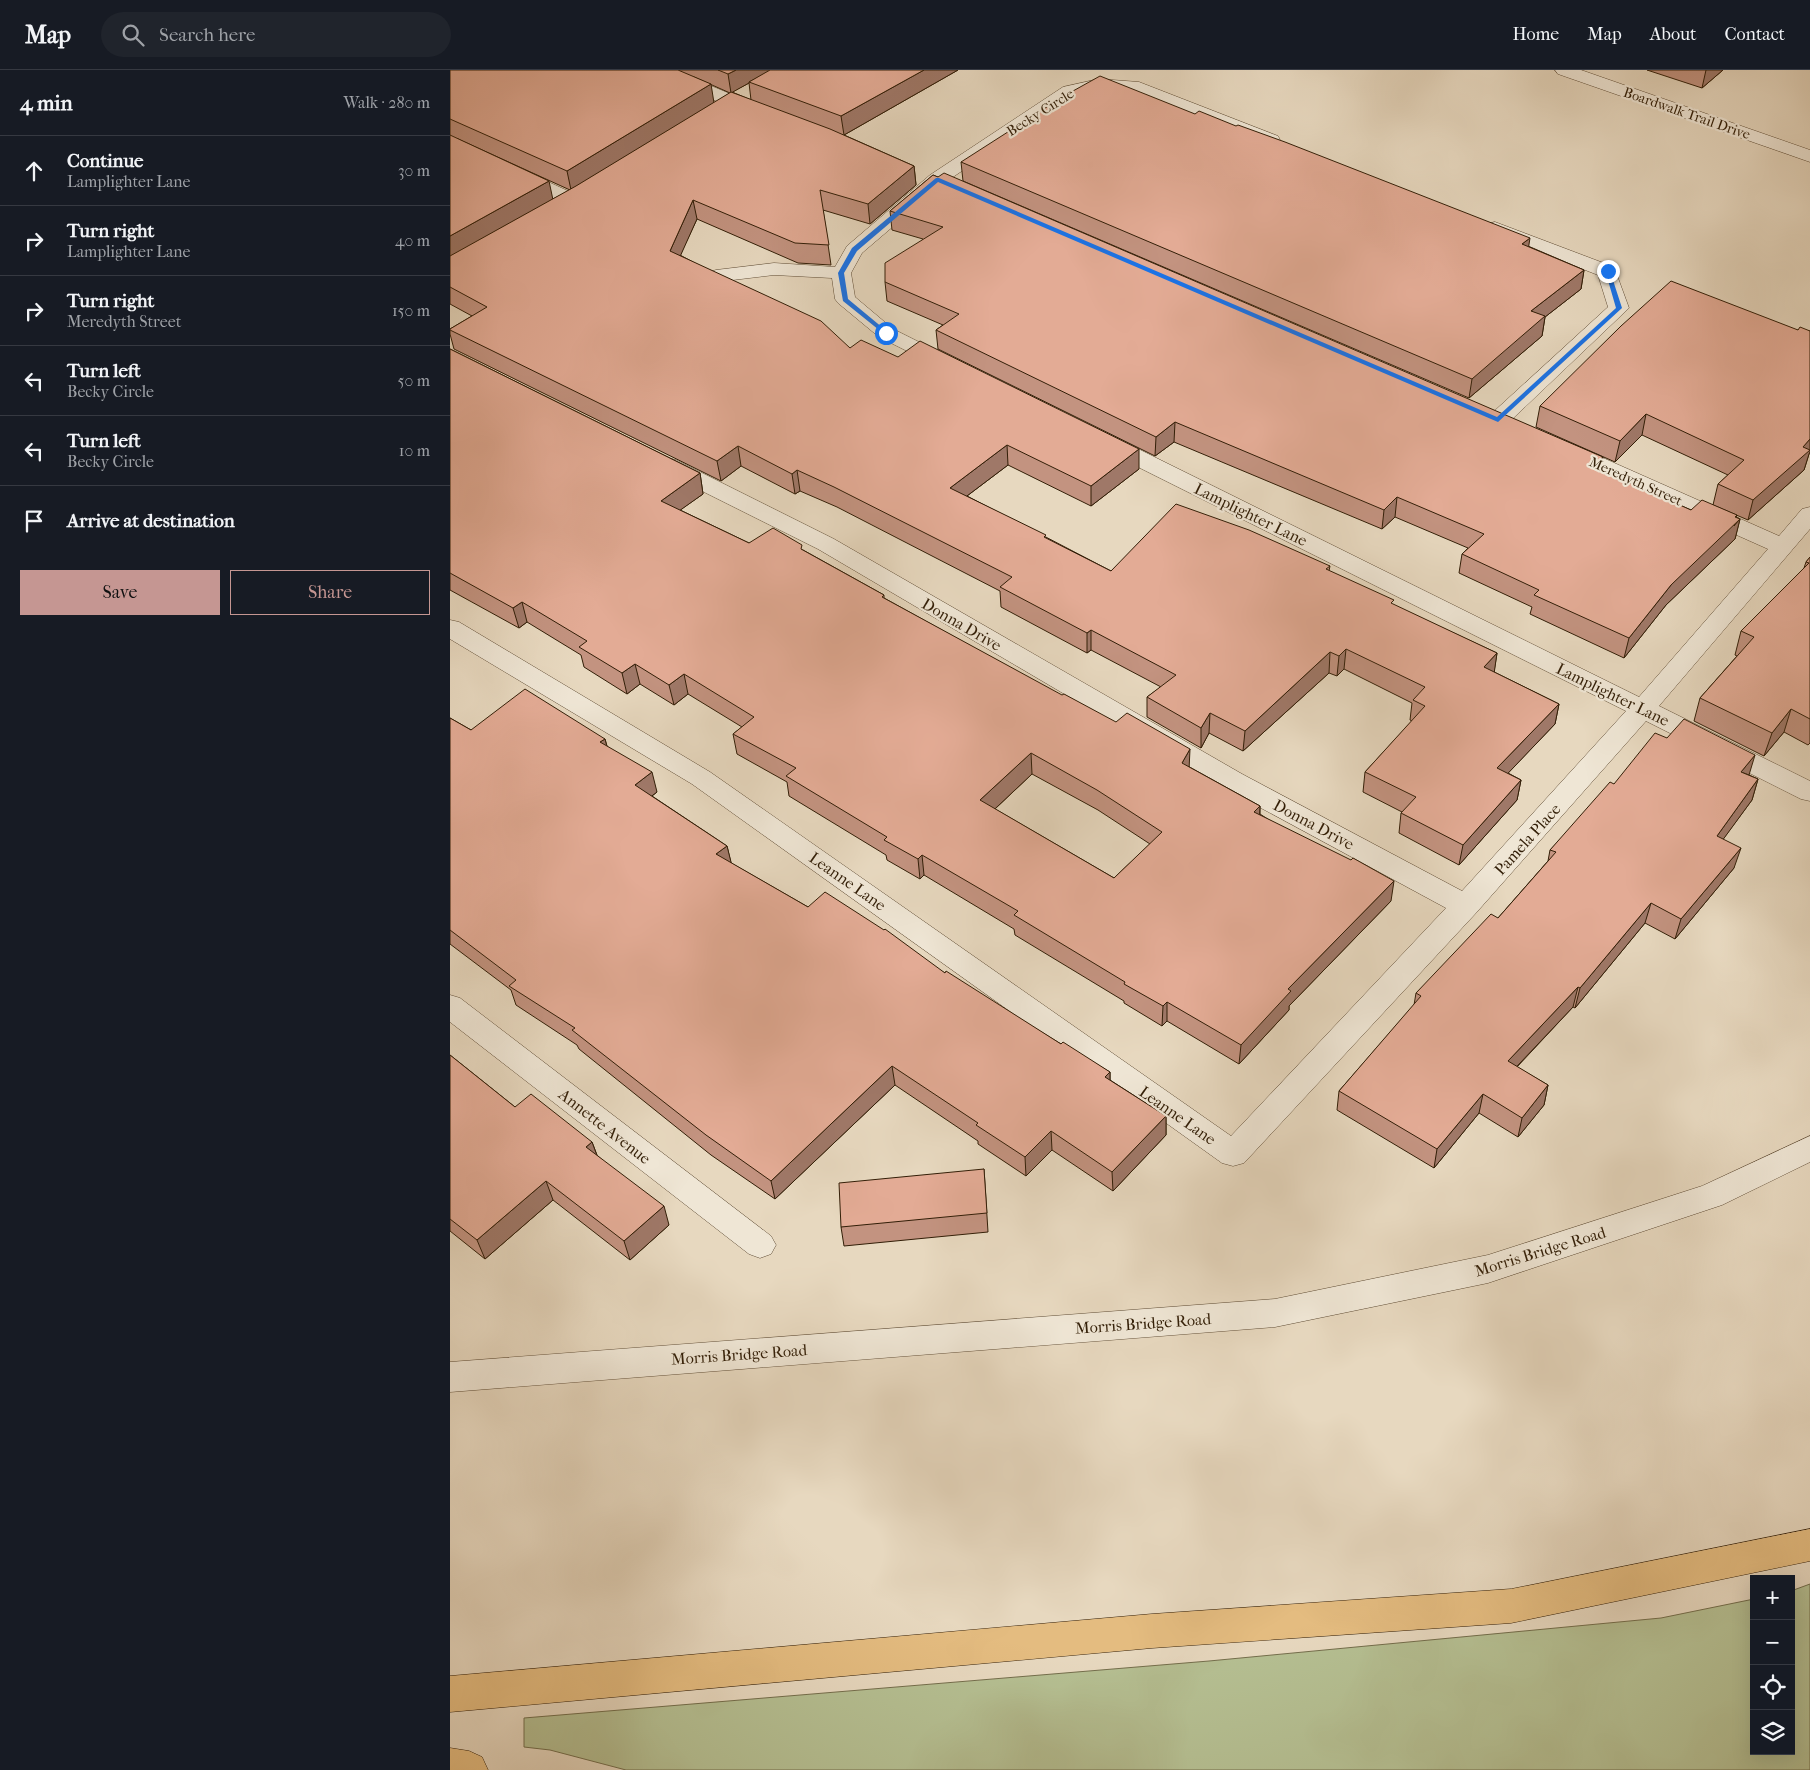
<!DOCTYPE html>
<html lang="en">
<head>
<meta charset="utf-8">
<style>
	:root { --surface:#171b24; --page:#20242c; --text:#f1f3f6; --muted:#9ea1a6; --line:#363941; --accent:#c59692 }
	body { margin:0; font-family:"IM FELL French Canon",serif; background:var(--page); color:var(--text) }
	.controls { position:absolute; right:15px; bottom:15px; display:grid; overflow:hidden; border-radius:0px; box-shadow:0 5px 20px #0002 }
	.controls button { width:45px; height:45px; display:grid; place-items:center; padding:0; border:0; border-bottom:1px solid var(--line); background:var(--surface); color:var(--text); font:25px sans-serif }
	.stop { position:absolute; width:15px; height:15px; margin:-11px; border:4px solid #1a73e8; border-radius:50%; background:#fff }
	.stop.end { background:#1a73e8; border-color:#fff; box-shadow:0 1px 5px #0008 }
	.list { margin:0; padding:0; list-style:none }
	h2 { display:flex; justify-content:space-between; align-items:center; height:65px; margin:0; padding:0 20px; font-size:21px }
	h2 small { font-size:16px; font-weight:400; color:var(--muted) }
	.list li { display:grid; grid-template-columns:32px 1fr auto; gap:15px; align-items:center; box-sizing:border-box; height:70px; padding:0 20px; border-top:1px solid var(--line) }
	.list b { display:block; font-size:19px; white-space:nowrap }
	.list p { margin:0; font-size:16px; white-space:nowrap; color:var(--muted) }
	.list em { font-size:16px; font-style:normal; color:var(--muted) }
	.actions { display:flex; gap:10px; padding:15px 20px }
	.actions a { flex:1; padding:11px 0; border:1px solid var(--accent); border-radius:0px; text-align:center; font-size:18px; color:var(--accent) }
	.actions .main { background:var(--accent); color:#111 }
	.icon { flex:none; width:28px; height:28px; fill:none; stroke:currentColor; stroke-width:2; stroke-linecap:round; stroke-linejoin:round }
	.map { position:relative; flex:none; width:1360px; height:1700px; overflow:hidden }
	header { display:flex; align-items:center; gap:30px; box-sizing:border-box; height:70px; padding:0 25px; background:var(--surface); border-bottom:1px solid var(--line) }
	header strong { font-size:24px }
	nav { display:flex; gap:28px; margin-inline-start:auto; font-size:18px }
	.search { width:350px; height:45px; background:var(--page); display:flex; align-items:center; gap:12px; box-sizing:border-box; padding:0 18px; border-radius:28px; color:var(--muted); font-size:19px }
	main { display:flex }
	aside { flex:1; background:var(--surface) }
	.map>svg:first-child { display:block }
	.green { fill:#b5bf92; stroke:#746e4c }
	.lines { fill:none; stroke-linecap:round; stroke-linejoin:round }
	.minor-casing { stroke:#5f4c35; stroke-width:1 }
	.highway-casing { stroke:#321e07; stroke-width:1 }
	.minor { fill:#efe6d5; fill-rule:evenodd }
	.highway { fill:#e4bc80; fill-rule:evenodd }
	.wall { fill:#c39380; stroke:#321e07; fill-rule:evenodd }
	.shaded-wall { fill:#9f7868; stroke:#321e07 }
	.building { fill:#e3ab95; stroke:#321e07; fill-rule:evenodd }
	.route { fill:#1a73e8 }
	.labels { text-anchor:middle; stroke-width:4.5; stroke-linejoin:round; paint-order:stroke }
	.far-street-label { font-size:14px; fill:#321e07; stroke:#efe6d5 }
	.street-label { font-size:16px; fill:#321e07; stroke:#efe6d5 }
</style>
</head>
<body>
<header>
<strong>Map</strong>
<div class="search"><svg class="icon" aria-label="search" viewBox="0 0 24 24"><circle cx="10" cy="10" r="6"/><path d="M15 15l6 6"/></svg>Search here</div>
<nav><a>Home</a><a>Map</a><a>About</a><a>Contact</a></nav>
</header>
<main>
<aside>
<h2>4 min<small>Walk · 280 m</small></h2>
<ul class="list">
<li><svg class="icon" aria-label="ahead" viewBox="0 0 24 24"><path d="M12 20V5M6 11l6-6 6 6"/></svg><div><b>Continue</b><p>Lamplighter Lane</p></div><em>30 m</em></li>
<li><svg class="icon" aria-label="right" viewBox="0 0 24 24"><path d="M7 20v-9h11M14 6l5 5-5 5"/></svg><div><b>Turn right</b><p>Lamplighter Lane</p></div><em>40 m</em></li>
<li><svg class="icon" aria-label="right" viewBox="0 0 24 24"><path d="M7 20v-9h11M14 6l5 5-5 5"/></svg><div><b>Turn right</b><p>Meredyth Street</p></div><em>150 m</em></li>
<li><svg class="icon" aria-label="left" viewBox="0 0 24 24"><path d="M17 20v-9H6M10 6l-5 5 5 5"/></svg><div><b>Turn left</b><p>Becky Circle</p></div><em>50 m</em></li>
<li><svg class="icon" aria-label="left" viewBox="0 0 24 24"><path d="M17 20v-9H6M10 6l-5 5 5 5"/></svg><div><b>Turn left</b><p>Becky Circle</p></div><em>10 m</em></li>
<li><svg class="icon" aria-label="arrive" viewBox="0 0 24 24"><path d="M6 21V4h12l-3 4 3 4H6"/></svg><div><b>Arrive at destination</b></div></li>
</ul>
<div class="actions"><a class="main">Save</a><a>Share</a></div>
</aside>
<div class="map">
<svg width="1360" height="1700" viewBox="0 0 1360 1700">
	<rect width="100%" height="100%" fill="#e7d8bf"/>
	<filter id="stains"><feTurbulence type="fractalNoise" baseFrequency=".004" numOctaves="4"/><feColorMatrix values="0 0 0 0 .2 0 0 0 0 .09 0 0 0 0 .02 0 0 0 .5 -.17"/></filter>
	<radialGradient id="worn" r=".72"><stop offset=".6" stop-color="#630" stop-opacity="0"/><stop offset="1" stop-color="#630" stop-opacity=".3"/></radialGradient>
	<path class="green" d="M1360,1514V1700H176L100,1680L74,1677V1648L759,1591L1211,1548L1304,1529V1681H1341V1521Z"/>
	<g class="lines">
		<g class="minor-casing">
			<g id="minor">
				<path d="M199,0H223L314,38L317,42L314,46L308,47L302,46L202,4Z"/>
				<path d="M1105,0H1131L1360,80V92L1108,4Z"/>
				<path d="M649,9L689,12L828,66L830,70L828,74L821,76L814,74L680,21L649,19L625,25L494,113L412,183L401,203L405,227L443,259L503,289L507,293L503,297L496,299L489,297L429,267L388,233L385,229L382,208L324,205L266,212L259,210L256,206L259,202L266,200L324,193L385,197L397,176L480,105L613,17Z"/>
				<path d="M0,67L129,126L132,130L129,134L122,136L115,134L0,80Z"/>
				<path d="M1045,152L1164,197L1179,238L1056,355L1048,357L1040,355L1037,350L1040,345L1158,237L1148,205L1038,162L1035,158L1038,154Z"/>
				<path d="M656,365L664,367L1189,627L1318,479L1110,386L1107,381L1110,376L1118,374L1126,376L1329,466L1352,439L1360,437V459L1209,636L1360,711V731L1351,729L1196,651L1026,843L794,1093L783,1096L772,1093L242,714L0,569V550L9,552L260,702L781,1066L996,838L774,718L368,479L210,400L207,395L210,390L218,388L226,390L384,469L792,704L1012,821L1176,641L648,377L645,372L648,367Z"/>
				<path d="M0,925L10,928L321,1166L326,1175L321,1184L310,1188L299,1184L0,952Z"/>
				<path d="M1360,1066V1092L1272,1135L1038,1213L825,1257L0,1322V1292L825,1229L1038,1185L1252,1116Z"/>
			</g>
		</g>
		<g class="highway-casing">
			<g id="highway">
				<path d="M1360,1459V1491L1061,1553L702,1578L0,1642V1606L702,1544L1061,1519Z"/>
				<path d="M0,1678L19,1681L32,1687L38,1700H0Z"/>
			</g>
		</g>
		<use href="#minor" class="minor"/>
		<use href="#highway" class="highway"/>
	</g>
	<g class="wall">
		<path d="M0,0H508L394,65L464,96L466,115L420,154L373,140L381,195L348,193L247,149L230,185L400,278L689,399L641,436L558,395L517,426L661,501L880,496L879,501L943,535L1047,583L1044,602L1109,634L1105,654L1058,703L1071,710L1067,730L1009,795L949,763L951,743L952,742L913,722L915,702L962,651L960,650L962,633L894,599L887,606L879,603L793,681L759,663L751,678L697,647V627L711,617L641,580L637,583L551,537L550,521L387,437L350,421L345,424L291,396L271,411L4,279L0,264V259L22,246L0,234ZM244,7L280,23L264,33ZM299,13L301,30L282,22ZM8,69L120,120L103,129Z"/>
		<path d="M1197,0H1273L1252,18Z"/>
		<path d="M511,92L1078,176L1134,200L1131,219L1095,247L1092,266L1019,328L513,111Z"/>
		<path d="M483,105L1153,387L1150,400L1241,440L1287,445L1286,447L1290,449L1285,469L1216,535L1174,588L1080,544L1082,537L1009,503L1012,484L1018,478L945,447L932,459L724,372L705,386L488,279L486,260L493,255L437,231L435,212L473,169L442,160L440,141Z"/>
		<path d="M1348,260L1360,261V382L1359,384L1354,400L1298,450L1263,435L1268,414L1278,405L1192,365L1165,392L1086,357L1090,336Z"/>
		<path d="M0,279L250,403L253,424L230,440L299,473L353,480L434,525V528L810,736V744L941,831L839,936V940L789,994L717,951L712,956L674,933V931L565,865L564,859L474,805L470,809L437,790L436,785L339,726L337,712L287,684L283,664L292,657L238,624L224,635L190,614L177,624L134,597L131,585L77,552L69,558L0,520ZM582,704L648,740L700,774L664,808L545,739Z"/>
		<path d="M1360,487V673L1358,675L1334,662L1314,686L1244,651L1250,628L1287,586L1285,585L1291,561L1354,498L1356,492Z"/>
		<path d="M0,648L21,660L155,669L157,676L207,722L202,726L277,776L281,793L358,837L495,903L611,974L660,1002V1010L716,1046V1065L663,1121L602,1080L576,1106L528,1074V1071L445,1015L325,1129L261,1085L129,979L127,975L66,935L61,920L0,874Z"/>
		<path d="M1299,705L1308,709L1302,730L1273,769L1284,798L1225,869L1195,853L1125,938L1123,937L1067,997L1098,1015L1094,1035L1068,1067L1029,1043L984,1098L887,1040L889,1021L964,935L966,923L1048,848L1098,791L1100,780L1164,714Z"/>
		<path d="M0,985L65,1037L142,1072L147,1085L219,1155L180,1190L103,1130L35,1189L0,1161Z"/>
		<path d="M534,1099L538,1162L394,1176L391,1157Z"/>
	</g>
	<g class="shaded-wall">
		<path d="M286,0H323L299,12V13L281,23L278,4Z"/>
		<path d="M474,0H508L394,65L391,46Z"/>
		<path d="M1256,0H1273L1252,18Z"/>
		<path d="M261,14L264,33L121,120L117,101Z"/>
		<path d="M464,96L466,115L420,154L418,134Z"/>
		<path d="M99,111L103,130L0,189V166Z"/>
		<path d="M243,130L247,149L224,200L220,181Z"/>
		<path d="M1080,168L1077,187L1072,174Z"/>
		<path d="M1134,200L1131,219L1095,247L1092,266L1019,328L1022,309L1081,241Z"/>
		<path d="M1196,344L1192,365L1165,392L1170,371Z"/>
		<path d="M725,352L724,372L705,386L706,367Z"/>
		<path d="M1360,369V382L1359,384L1354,400L1298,450L1303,430Z"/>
		<path d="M557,375L558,395L501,438L500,418Z"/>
		<path d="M288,376L291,396L271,411L267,391Z"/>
		<path d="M689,379V399L641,436V416Z"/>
		<path d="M1153,387L1149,406L1142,396Z"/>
		<path d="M347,400L350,421L345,424L342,404Z"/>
		<path d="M250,403L253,424L215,451L211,431Z"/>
		<path d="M947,427L945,447L932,459L934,440Z"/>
		<path d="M1287,445L1284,456L1290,449L1285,469L1216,535L1174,588L1179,568L1221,515Z"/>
		<path d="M72,532L77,552L69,558L63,538Z"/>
		<path d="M641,560V580L637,583V563Z"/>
		<path d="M896,579L894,599L887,606L889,586Z"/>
		<path d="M880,582L879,603L793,681L795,661Z"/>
		<path d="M1047,583L1044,604L1034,597Z"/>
		<path d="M185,594L190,614L177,624L172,603Z"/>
		<path d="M234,604L238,624L224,635L219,615Z"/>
		<path d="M1109,634L1105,654L1044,718L1047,698Z"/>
		<path d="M1341,639L1334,662L1314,686L1322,663Z"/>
		<path d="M760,643L759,663L751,678V658Z"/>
		<path d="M155,669L160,689L150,672Z"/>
		<path d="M740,679L739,700L732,693Z"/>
		<path d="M581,683L582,704L532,751L530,730Z"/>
		<path d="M1305,685L1299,705L1291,702Z"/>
		<path d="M202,702L207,722L190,735L185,715Z"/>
		<path d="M1308,709L1302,730L1261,786L1267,766Z"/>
		<path d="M1071,710L1067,730L1009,795L1013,775Z"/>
		<path d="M810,736L809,756L804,742Z"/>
		<path d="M277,776L282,796L266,784Z"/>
		<path d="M1291,778L1284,798L1225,869L1231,849Z"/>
		<path d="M472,785L474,805L470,809L468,789Z"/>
		<path d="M944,811L941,831L839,936V940L789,994L791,975L838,919Z"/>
		<path d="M1201,833L1195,853L1125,938L1130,918Z"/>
		<path d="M1128,917L1123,937L1053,1011L1058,991Z"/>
		<path d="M717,932V951L712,956L713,936Z"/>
		<path d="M442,996L445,1015L325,1129L321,1111Z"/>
		<path d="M660,1002V1022L655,1007Z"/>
		<path d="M1098,1015L1094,1035L1068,1067L1072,1048Z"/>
		<path d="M1033,1024L1029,1043L984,1098L987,1079Z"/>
		<path d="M716,1046V1065L663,1121L662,1102Z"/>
		<path d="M601,1061L602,1080L576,1106L575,1087Z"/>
		<path d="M142,1072L149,1091L136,1077Z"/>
		<path d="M96,1111L103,1130L35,1189L27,1170Z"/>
		<path d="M214,1136L219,1155L180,1190L174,1171Z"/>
	</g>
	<g class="building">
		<path d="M0,0H228L261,14L117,101L0,49Z"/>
		<path d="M268,0H286L278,4Z"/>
		<path d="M320,0H474L391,46L299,12Z"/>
		<path d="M650,6L745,44L749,41L786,56L788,55L835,72L1080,168L1072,174L1134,200L1081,241L1095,246L1022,309L511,92L614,26Z"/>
		<path d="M281,22L380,59L464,96L418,134L370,120L379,175L345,173L243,130L220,181L371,251L400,278L411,270L448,287L470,271L689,379L641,416L557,375L500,418L596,465L594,467L661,501L726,434L799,460L880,496L876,499L944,530L941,533L1047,583L1034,597L1109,634L1047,698L1071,710L1013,775L951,743L966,727L915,702L975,636L963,630L975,617L896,579L889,586L880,582L795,661L760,643L751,658L697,627L726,605L641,560L637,563L550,517L562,507L384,417L347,400L342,404L288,376L267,391L0,260V259L37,237L0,217V186L126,116Z"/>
		<path d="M0,65L99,111L0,166Z"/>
		<path d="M494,103L1153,387L1142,396L1241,440L1252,430L1287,445L1285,447L1290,449L1221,515L1179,568L1084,525L1089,520L1012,484L1034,464L947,427L934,440L725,352L706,367L486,260L509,244L435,212V193L493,157L440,141L483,105L488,107Z"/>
		<path d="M1221,211L1348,260L1350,257L1360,261V369L1353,377L1360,380L1303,430L1268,414L1294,390L1196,344L1170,371L1090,336L1171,256Z"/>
		<path d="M0,279L250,403L211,431L299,473L323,458L352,475L351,479L434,525L432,527L612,625L614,624L666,652L677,643L740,679L732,693L810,736L804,742L901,790L903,788L944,811L838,919L841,921L791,975L717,932L713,936L674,914L675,912L564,845L568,841L472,785L468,789L434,770L437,767L336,706L346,698L283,664L304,647L234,604L219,615L185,594L172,603L129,577L137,571L72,532L63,538L0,503ZM581,683L647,720L712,762L664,808L530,730Z"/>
		<path d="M1360,487V649L1341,639L1322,663L1250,628L1304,567L1291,561L1359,493L1356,492Z"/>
		<path d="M75,619L155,669L150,672L202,702L185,715L277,776L266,784L358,837L375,822L434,860L435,859L495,903L496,901L611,974L613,972L660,1002L655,1007L716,1046L662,1102L601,1061L575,1087L526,1055L528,1053L442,996L321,1111L256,1065L122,960L125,958L59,916L66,910L0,860V648L21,660Z"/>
		<path d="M1234,649L1305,685L1291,702L1308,709L1267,766L1291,778L1231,849L1201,833L1130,918L1128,917L1058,991L1098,1015L1072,1048L1033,1024L987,1079L889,1021L971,926L966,923L1041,844L1048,848L1106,782L1100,780L1160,712L1164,714L1205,663L1217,668Z"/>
		<path d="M0,985L65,1037L81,1024L142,1072L136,1077L214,1136L174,1171L96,1111L27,1170L0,1149Z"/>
		<path d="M534,1099L537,1143L391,1157L389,1113Z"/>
	</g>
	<path class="route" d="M486,108H489L1047,347L1166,238L1155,200L1160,201L1172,238L1048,352L488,112L407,181L394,203L398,229L439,263L434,264L393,231L388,203L402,178Z"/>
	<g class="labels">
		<g class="far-street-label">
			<text transform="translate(590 42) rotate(-32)" y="5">Becky Circle</text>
			<text transform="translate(1237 43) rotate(19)" y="5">Boardwalk Trail Drive</text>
			<text transform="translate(1186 411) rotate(24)" y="5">Meredyth Street</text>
		</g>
		<g class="street-label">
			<text transform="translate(801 444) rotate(26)" y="6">Lamplighter Lane</text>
			<text transform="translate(512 554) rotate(30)" y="6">Donna Drive</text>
			<text transform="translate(1163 624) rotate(26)" y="6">Lamplighter Lane</text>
			<text transform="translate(864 754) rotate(28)" y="6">Donna Drive</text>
			<text transform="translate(1077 769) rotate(-48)" y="6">Pamela Place</text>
			<text transform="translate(398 811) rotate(35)" y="6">Leanne Lane</text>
			<text transform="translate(728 1045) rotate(35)" y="6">Leanne Lane</text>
			<text transform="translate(155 1056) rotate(38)" y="6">Annette Avenue</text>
			<text transform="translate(1090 1181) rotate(-17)" y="6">Morris Bridge Road</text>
			<text transform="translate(693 1253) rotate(-4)" y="6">Morris Bridge Road</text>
			<text transform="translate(289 1284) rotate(-4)" y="6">Morris Bridge Road</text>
		</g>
	</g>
	<rect width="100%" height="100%" filter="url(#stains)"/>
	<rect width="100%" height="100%" fill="url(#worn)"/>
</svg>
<div class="controls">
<button>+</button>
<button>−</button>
<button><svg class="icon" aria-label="locate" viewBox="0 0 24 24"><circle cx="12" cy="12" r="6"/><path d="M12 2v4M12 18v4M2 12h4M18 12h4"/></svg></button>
<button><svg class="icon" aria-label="layers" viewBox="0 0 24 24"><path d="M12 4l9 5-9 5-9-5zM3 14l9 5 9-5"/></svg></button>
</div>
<div class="stop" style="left:436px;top:263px"></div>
<div class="stop end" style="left:1158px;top:201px"></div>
</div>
</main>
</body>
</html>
